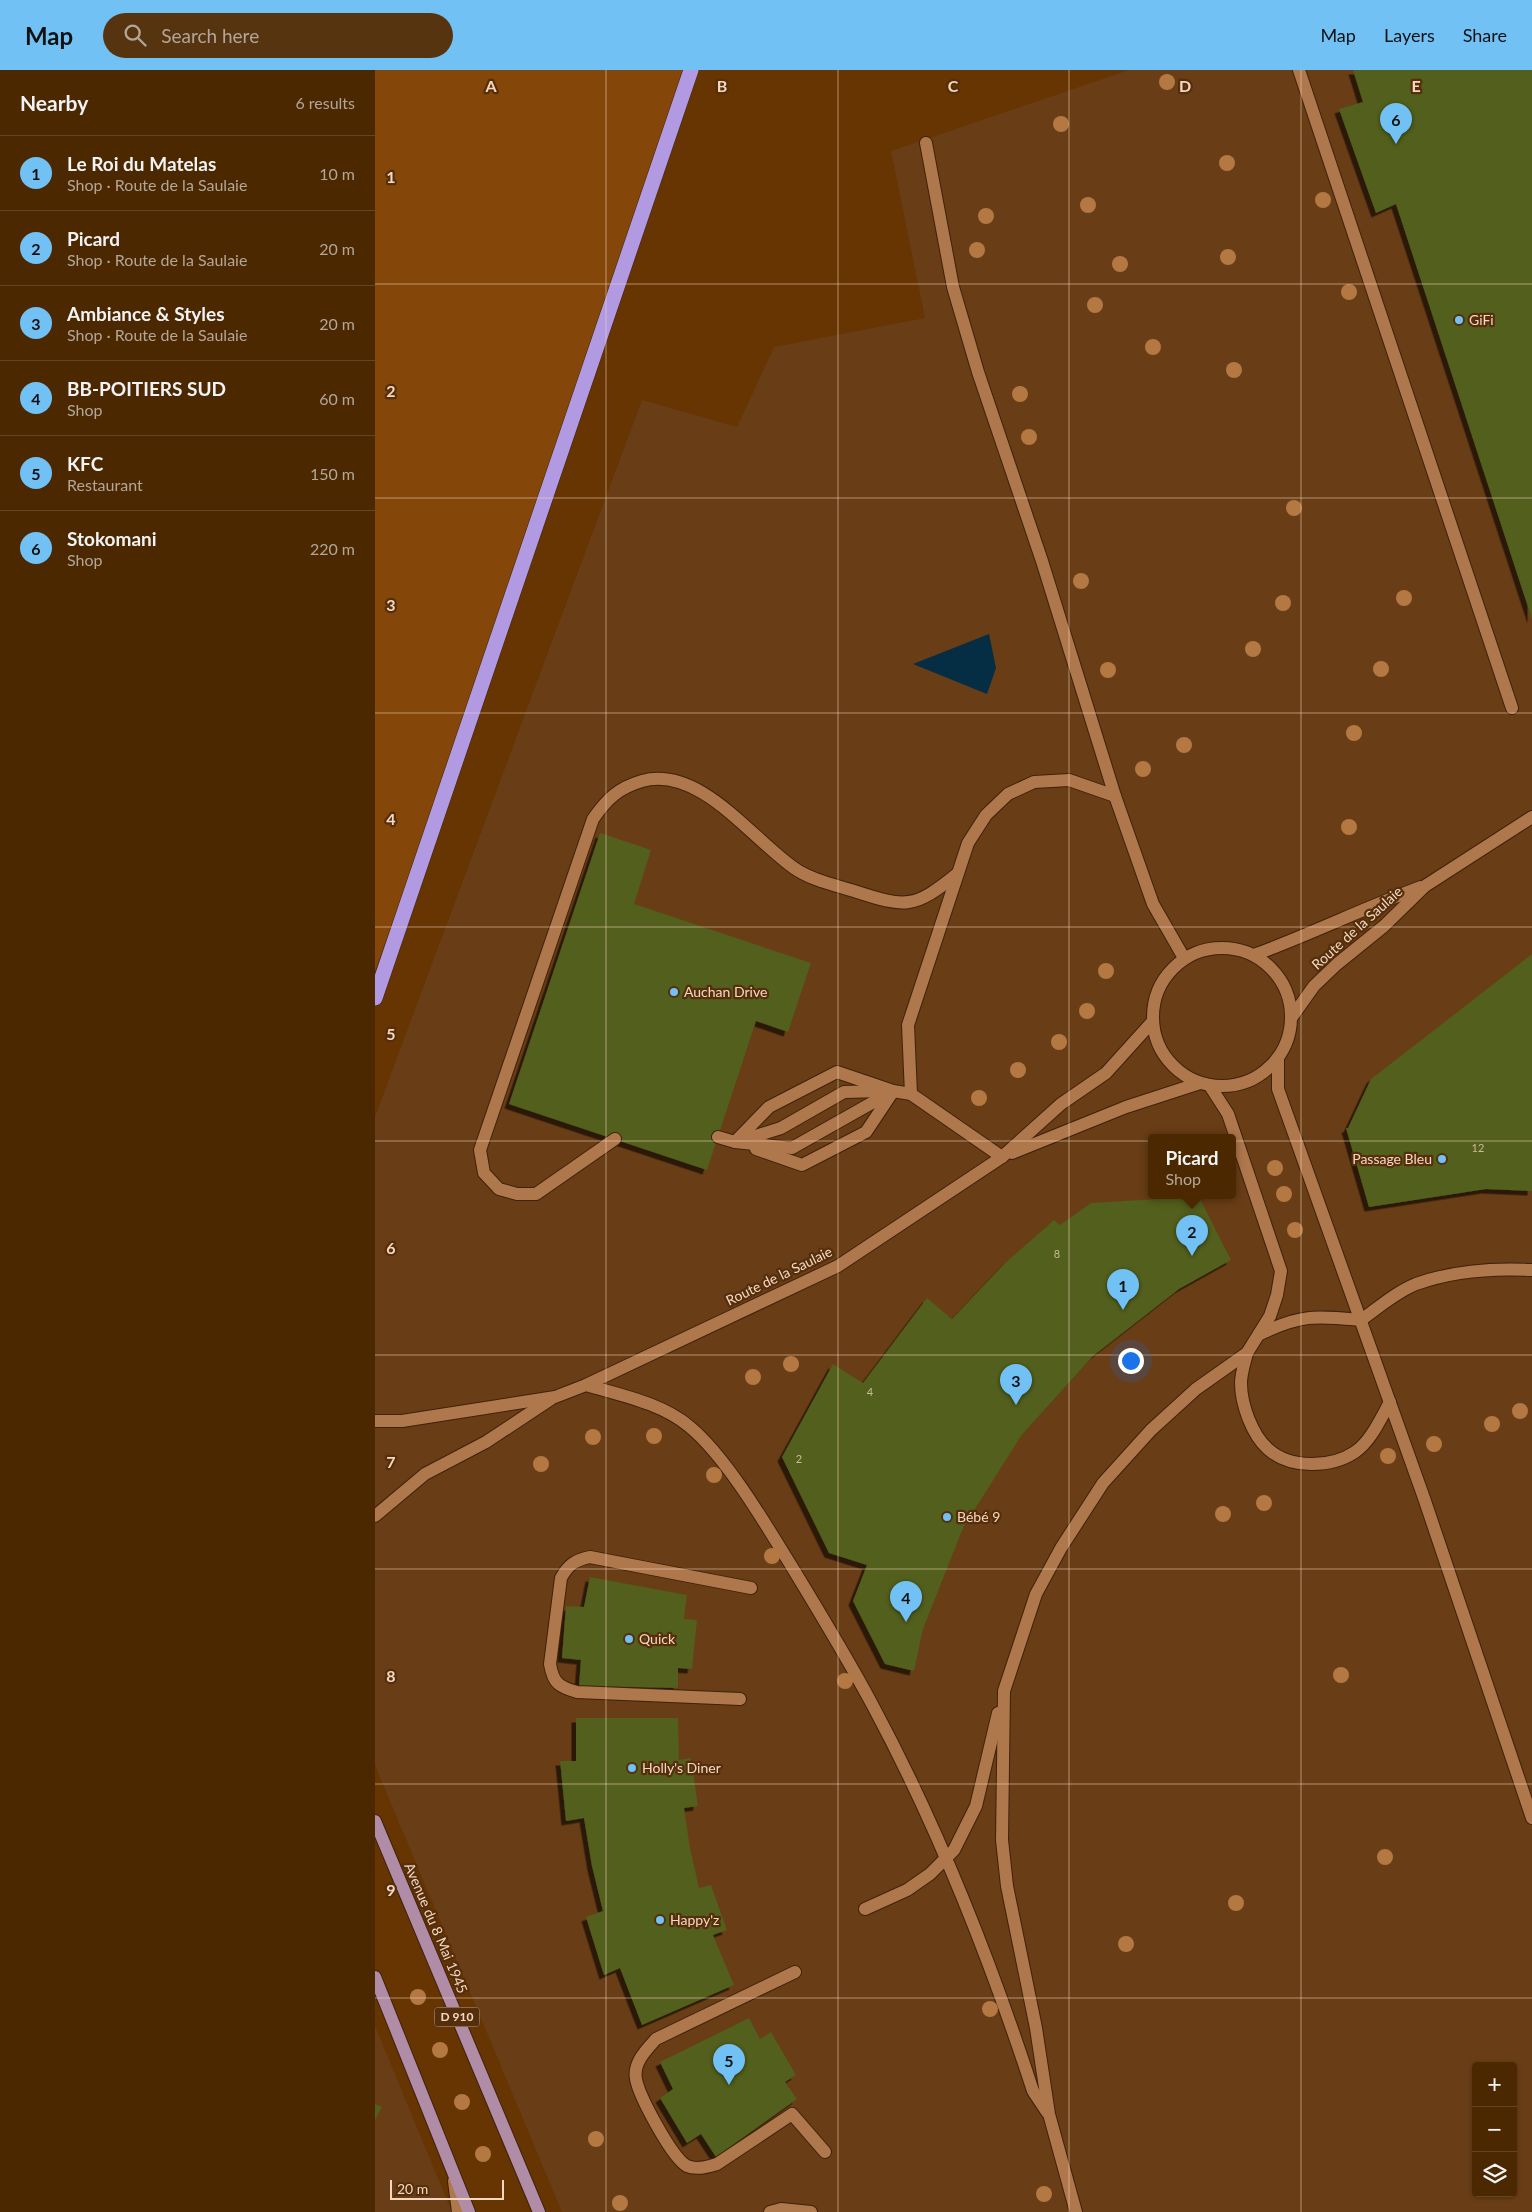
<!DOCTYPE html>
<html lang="en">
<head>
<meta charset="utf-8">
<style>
	:root { --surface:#4c2801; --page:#563410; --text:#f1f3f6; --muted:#b2a699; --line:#634423; --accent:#71c1f5 }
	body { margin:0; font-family:Lato,sans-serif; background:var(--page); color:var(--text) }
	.controls { position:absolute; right:15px; bottom:15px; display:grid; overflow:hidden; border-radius:5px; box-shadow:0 1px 4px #0004 }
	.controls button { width:45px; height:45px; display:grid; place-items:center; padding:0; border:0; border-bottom:1px solid var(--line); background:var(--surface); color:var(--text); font:25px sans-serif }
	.scale { position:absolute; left:15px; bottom:12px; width:114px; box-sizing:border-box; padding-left:5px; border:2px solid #f5d7c0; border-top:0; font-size:14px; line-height:18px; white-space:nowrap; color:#f5d7c0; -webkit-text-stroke:4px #552e0b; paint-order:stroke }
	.you { position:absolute; left:755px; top:1290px; width:18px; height:18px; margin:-12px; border:4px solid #fff; border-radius:50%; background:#1a73e8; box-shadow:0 0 0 8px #1a73e833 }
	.badge { display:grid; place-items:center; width:32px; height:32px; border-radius:50%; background:var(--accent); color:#111; font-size:16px; font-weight:700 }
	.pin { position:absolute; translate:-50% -41px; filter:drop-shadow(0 1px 2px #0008) }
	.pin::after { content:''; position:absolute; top:26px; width:18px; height:15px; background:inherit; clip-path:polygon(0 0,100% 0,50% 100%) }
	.popup { position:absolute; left:773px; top:1064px; width:88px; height:65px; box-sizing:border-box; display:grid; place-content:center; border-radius:5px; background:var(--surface); filter:drop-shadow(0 1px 4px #0005); font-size:16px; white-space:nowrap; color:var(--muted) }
	.popup b { font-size:19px; color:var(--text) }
	.popup::after { content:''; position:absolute; left:50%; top:100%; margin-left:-10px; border:10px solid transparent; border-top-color:var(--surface) }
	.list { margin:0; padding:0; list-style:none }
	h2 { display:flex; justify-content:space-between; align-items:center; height:65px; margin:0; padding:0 20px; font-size:21px }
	h2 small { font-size:16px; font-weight:400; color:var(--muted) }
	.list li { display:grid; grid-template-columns:32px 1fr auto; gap:15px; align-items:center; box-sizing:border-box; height:75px; padding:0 20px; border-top:1px solid var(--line) }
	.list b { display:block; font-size:19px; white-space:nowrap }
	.list p { margin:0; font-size:16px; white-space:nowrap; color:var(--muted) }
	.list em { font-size:16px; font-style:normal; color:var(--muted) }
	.icon { flex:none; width:28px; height:28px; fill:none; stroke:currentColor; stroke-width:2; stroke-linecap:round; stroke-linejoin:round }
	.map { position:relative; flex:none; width:1157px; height:2142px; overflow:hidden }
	header { display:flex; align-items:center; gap:30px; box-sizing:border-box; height:70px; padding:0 25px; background:var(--accent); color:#111 }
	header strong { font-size:24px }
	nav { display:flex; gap:28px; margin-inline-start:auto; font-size:18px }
	.search { width:350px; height:45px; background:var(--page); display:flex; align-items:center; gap:12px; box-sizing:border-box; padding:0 18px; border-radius:28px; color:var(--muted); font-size:19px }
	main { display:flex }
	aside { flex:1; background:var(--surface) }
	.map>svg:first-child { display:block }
	.built { fill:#693d16; fill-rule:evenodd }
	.green { fill:#844709 }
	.water { fill:#052e44 }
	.building { fill:#525e1a; filter:url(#shadow) }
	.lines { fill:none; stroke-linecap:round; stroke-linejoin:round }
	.lane-casing { stroke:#3e220b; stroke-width:14 }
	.street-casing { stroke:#3e220b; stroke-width:14 }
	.secondary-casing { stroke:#3e220b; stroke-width:14 }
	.primary-casing { stroke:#3e220b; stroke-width:14 }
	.highway-casing { stroke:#3e220b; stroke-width:16 }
	.lane { stroke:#af774c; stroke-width:12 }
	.street { stroke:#af774c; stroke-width:12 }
	.secondary { stroke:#af774c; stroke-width:12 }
	.primary { stroke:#b08ca6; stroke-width:12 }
	.highway { stroke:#b19ae2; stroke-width:15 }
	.tree { fill:#b47843 }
	.grid { fill:none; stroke:#f5d7c0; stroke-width:1; stroke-opacity:0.55 }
	.poi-dot { fill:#71c1f5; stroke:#552e0b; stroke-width:2 }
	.labels { text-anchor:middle; stroke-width:4.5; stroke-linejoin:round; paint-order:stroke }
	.number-label { font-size:11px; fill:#ccb996 }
	.shield { fill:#552e0b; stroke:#c5a48a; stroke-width:1 }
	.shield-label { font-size:12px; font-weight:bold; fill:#f5d7c0 }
	.poi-label { font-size:14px; fill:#f5d7c0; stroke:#552e0b; text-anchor:start }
	.street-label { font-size:14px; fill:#f5d7c0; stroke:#552e0b }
	.grid-label { font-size:16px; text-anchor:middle; font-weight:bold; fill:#f5d7c0; stroke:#552e0b; stroke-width:4.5; stroke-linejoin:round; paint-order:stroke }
</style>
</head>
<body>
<header>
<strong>Map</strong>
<div class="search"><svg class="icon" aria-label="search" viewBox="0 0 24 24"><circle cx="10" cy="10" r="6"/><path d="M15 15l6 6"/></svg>Search here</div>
<nav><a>Map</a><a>Layers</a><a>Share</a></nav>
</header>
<main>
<aside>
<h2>Nearby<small>6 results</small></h2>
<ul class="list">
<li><span class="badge">1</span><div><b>Le Roi du Matelas</b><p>Shop · Route de la Saulaie</p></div><em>10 m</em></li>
<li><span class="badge">2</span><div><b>Picard</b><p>Shop · Route de la Saulaie</p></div><em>20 m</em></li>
<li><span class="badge">3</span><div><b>Ambiance &amp; Styles</b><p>Shop · Route de la Saulaie</p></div><em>20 m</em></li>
<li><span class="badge">4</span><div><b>BB-POITIERS SUD</b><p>Shop</p></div><em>60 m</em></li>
<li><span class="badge">5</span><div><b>KFC</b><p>Restaurant</p></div><em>150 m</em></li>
<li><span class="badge">6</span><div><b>Stokomani</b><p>Shop</p></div><em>220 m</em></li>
</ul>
</aside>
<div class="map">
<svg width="1157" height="2142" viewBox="0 0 1157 2142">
	<defs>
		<filter id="shadow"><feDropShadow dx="-4.5" dy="4.5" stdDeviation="0" flood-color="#0009"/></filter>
	</defs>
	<rect width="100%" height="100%" fill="#663501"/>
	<g class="built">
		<path d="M754,0H1157V2142H187L0,1695V1047L267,330L362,357L399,277L550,248L516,81ZM777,1067H857V1125H777ZM1101,1996H1138V2123H1101Z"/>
		<path d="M0,1956L35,2041L77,2142H0Z"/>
	</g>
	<path class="green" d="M0,0H324L0,901Z"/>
	<path class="water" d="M614,564L621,598L612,624L538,594Z"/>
	<g class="building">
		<path d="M978,0H1157V549L1021,134L1001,143L964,39L988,32Z"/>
		<path d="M225,763L276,780L259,834L436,893L413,962L381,951L332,1100L134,1034Z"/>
		<path d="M1157,884V1121L1111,1119L994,1137L971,1058H973L996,1009Z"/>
		<path d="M806,1125H823L856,1190L804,1219L718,1286L646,1366L588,1458L548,1559L539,1601L510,1594L478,1531L492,1495L454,1483L407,1387L458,1294L488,1313L552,1228L577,1249L631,1192L679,1150L685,1155L716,1133L800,1128Z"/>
		<path d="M215,1507L312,1525L309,1549L322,1550L317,1599L303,1598V1618L204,1616L206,1590L187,1588L191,1536L209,1537Z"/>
		<path d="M201,1648H303L304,1690L316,1688L323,1736L309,1738L315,1778L324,1818L336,1815L352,1860L338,1865L359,1915L267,1955L245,1898L229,1905L211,1847L228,1841L217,1796L209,1748L191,1751L186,1700L185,1691H201Z"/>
		<path d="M374,1948L385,1969L396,1962L421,2005L410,2012L422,2029L341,2087L326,2064L312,2073L285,2028L298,2019L285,1992Z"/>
		<path d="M0,2034L7,2037L0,2050Z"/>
	</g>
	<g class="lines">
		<g class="lane-casing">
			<g id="lane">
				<path d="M924,0L1137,638"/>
				<path d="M551,73L578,217L603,302L667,491L740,726L778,834L809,888"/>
				<path d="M903,989V1019L1049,1428L1157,1748"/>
				<path d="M536,1024L533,955L593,773L611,745L633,724L659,712L694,710L740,726"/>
				<path d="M343,1067L360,1072L417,1078L518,1021L536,1024L627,1087"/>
				<path d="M240,1069L161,1124H142L124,1119L109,1103L105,1080L218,749C232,729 243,718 267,711C324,695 376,768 419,798C436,810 460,815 479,821C531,838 539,839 582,804"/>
				<path d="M365,1071L406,1058L469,1022L508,1021"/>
				<path d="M360,1072L394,1037L462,1002L518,1021"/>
				<path d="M381,1079L427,1095L491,1062L517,1023"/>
				<path d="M885,1264C927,1244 941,1246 986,1250C1003,1238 1021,1222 1041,1214C1077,1201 1120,1198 1157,1200"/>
				<path d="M872,1283C870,1292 866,1303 866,1313C866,1334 877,1365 893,1379C915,1399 956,1398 980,1382C996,1371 1006,1348 1015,1332"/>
				<path d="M211,1315C245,1325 287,1333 315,1357C352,1388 391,1455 417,1497C445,1543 473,1589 498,1636C564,1759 615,1889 658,2021L672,2042"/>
				<path d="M365,1629L202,1622C184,1617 178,1613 175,1594L186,1508C193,1495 200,1490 215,1487L376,1518"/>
				<path d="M490,1839L532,1820L555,1804L579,1780L601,1736L623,1643"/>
				<path d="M420,1902L281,1969C271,1980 258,1993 261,2009C264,2026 297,2088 312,2096C321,2100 333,2097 342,2094L417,2044L450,2082"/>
				<path d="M395,2142L406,2139L436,2142"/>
				<path d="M701,2142L674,2044L661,1958L632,1816L627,1770L629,1621L661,1524L686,1478L728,1413L776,1360L821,1319L872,1283L895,1246L902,1225L906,1201L853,1044L835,1016"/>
			</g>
		</g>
		<g class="street-casing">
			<path id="street" d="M79,2111L83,2142"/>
		</g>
		<g class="secondary-casing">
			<g id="secondary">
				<circle cx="847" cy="947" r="69"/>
				<path d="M879,885C936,864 989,838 1046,817"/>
				<path d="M917,947L939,916L962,894L1009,856L1050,816L1157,747"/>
				<path d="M637,1083L751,1037L825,1013"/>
				<path d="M0,1351H27L180,1327L211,1315L463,1196L627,1087L686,1034L731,1003L778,951"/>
				<path d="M0,1446L50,1404L111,1372L176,1329"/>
			</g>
		</g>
		<g class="primary-casing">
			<g id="primary">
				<path d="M0,1751L164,2142"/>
				<path d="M0,1907L94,2142"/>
			</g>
		</g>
		<g class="highway-casing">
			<path id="highway" d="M0,928L316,0"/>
		</g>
		<use href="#lane" class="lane"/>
		<use href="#street" class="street"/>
		<use href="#secondary" class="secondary"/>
		<use href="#primary" class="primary"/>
		<use href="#highway" class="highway"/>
	</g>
	<g class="tree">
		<circle cx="792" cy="12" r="8"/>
		<circle cx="686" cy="54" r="8"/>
		<circle cx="852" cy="93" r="8"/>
		<circle cx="948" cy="130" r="8"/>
		<circle cx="713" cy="135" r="8"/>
		<circle cx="611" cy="146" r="8"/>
		<circle cx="602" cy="180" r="8"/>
		<circle cx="853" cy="187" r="8"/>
		<circle cx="745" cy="194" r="8"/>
		<circle cx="974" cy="222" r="8"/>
		<circle cx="720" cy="235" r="8"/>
		<circle cx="778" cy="277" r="8"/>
		<circle cx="859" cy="300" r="8"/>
		<circle cx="645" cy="324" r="8"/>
		<circle cx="654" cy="367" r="8"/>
		<circle cx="919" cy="438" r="8"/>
		<circle cx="706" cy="511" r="8"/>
		<circle cx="1029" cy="528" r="8"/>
		<circle cx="908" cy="533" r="8"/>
		<circle cx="878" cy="579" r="8"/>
		<circle cx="1006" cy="599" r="8"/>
		<circle cx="733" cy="600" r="8"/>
		<circle cx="979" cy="663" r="8"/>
		<circle cx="809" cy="675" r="8"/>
		<circle cx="768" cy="699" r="8"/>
		<circle cx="974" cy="757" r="8"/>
		<circle cx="731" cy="901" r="8"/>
		<circle cx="712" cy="941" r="8"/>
		<circle cx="684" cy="972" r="8"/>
		<circle cx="643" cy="1000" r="8"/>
		<circle cx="604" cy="1028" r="8"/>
		<circle cx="900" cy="1098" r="8"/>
		<circle cx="909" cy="1124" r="8"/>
		<circle cx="920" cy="1160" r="8"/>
		<circle cx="416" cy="1294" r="8"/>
		<circle cx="378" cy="1307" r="8"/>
		<circle cx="1145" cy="1341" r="8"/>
		<circle cx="1117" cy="1354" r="8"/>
		<circle cx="279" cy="1366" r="8"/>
		<circle cx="218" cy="1367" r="8"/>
		<circle cx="1059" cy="1374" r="8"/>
		<circle cx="1013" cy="1386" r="8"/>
		<circle cx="166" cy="1394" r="8"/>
		<circle cx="339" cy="1405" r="8"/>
		<circle cx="889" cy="1433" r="8"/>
		<circle cx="848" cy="1444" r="8"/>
		<circle cx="397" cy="1486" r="8"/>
		<circle cx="966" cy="1605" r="8"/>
		<circle cx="470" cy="1611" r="8"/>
		<circle cx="1010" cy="1787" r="8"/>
		<circle cx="861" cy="1833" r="8"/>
		<circle cx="751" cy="1874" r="8"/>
		<circle cx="43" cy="1927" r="8"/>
		<circle cx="615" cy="1939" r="8"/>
		<circle cx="65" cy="1980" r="8"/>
		<circle cx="87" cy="2032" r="8"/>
		<circle cx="221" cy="2069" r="8"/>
		<circle cx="108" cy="2084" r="8"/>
		<circle cx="669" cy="2124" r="8"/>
		<circle cx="245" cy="2133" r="8"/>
	</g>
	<path class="grid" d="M231,0V2142M463,0V2142M694,0V2142M926,0V2142M0,214H1157M0,428H1157M0,643H1157M0,857H1157M0,1071H1157M0,1285H1157M0,1499H1157M0,1714H1157M0,1928H1157"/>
	<g class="poi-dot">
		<circle cx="1084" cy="250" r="5"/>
		<circle cx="299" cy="922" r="5"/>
		<circle cx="1067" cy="1089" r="5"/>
		<circle cx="572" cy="1447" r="5"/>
		<circle cx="254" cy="1569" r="5"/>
		<circle cx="257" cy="1698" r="5"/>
		<circle cx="285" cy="1850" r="5"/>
	</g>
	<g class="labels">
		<g class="number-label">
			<text x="1103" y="1082">12</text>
			<text x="682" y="1188">8</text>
			<text x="495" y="1326">4</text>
			<text x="424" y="1393">2</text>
		</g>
		<rect class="shield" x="59.5" y="1937.5" width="45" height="19" rx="4"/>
		<g class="shield-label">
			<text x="82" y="1951">D 910</text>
		</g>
		<g class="poi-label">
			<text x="1094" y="255">GiFi</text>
			<text x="309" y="927">Auchan Drive</text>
			<text x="1057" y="1094" text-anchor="end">Passage Bleu</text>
			<text x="582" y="1452">Bébé 9</text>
			<text x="264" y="1574">Quick</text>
			<text x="267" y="1703">Holly's Diner</text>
			<text x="295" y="1855">Happy'z</text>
		</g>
		<g class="street-label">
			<text transform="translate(982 858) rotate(-42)" y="5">Route de la Saulaie</text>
			<text transform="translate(404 1206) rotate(-26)" y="5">Route de la Saulaie</text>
			<text transform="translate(61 1858) rotate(67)" y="5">Avenue du 8 Mai 1945</text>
		</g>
	</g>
	<g class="grid-label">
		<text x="116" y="22">A</text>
		<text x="347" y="22">B</text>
		<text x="578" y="22">C</text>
		<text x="810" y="22">D</text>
		<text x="1041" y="22">E</text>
		<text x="16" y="113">1</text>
		<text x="16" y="327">2</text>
		<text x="16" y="541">3</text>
		<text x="16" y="755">4</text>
		<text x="16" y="970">5</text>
		<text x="16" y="1184">6</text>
		<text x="16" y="1398">7</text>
		<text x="16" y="1612">8</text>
		<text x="16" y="1826">9</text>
	</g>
</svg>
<div class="controls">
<button>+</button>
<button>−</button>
<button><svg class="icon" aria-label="layers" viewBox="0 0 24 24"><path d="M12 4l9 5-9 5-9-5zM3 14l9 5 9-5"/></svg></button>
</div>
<div class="scale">20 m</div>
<div class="you"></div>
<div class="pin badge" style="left:748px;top:1240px">1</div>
<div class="pin badge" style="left:817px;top:1186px">2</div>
<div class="popup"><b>Picard</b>Shop</div>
<div class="pin badge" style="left:641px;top:1335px">3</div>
<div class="pin badge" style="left:531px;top:1552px">4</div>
<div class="pin badge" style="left:354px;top:2015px">5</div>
<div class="pin badge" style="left:1021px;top:74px">6</div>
</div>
</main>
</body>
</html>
